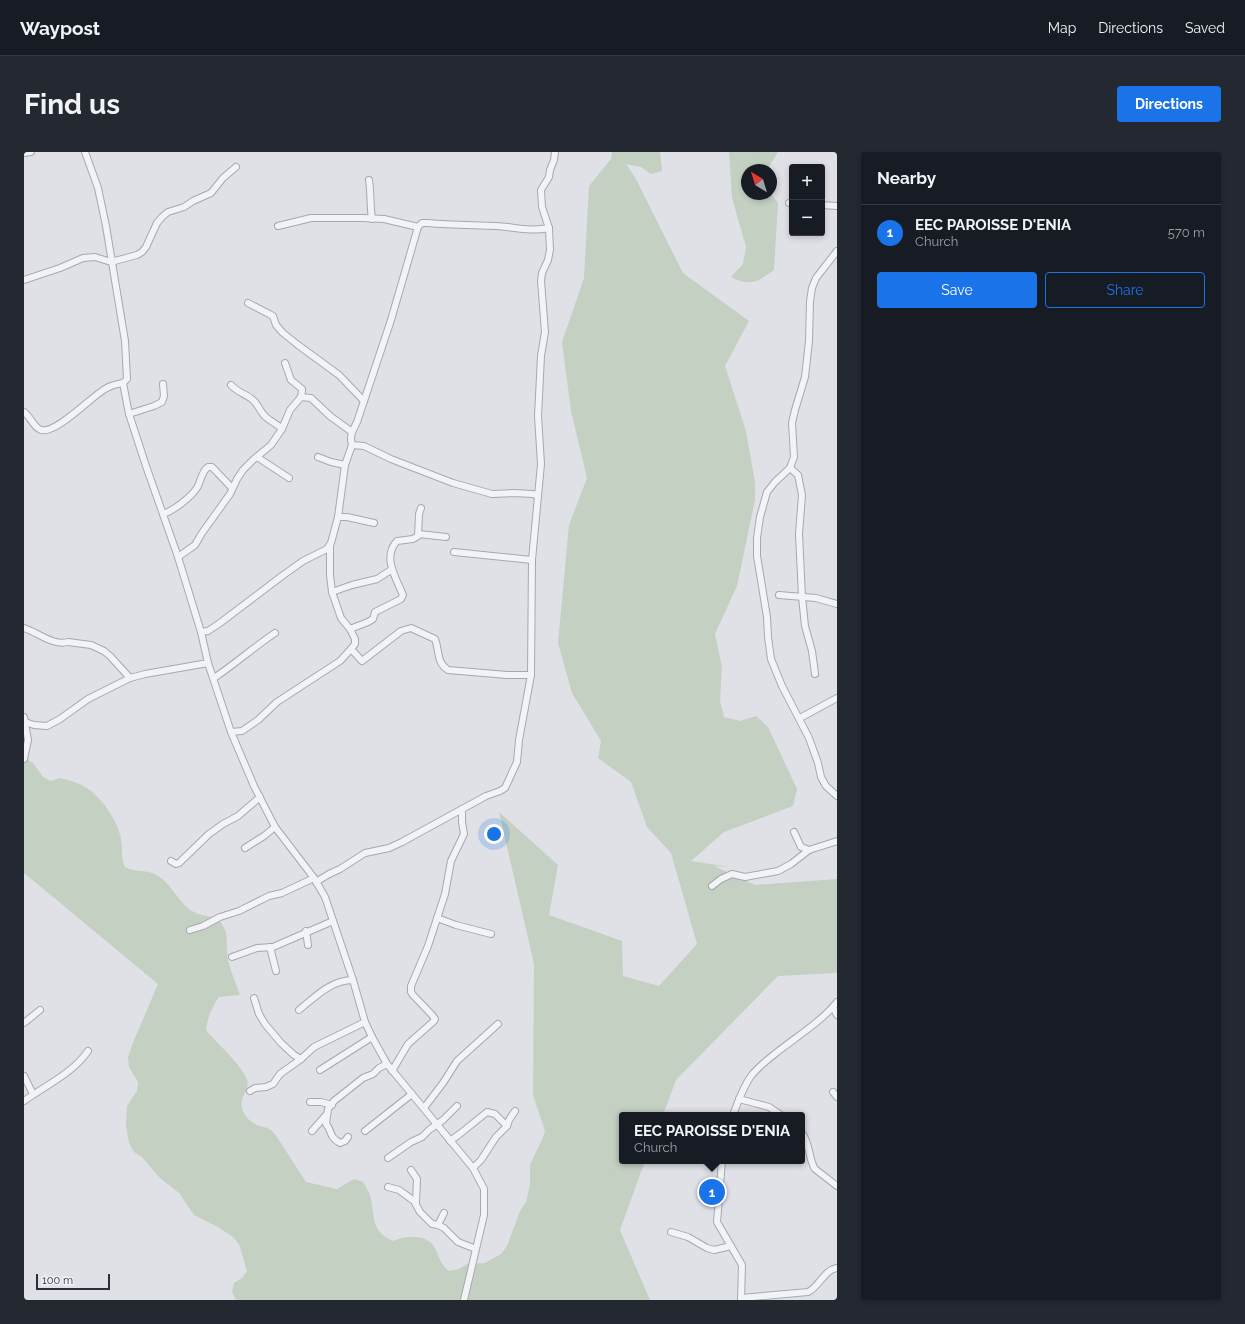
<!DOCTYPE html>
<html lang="en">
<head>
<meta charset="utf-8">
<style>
	:root { --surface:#171b24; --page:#242831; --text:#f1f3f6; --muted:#9ea1a6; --line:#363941; --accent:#1a73e8 }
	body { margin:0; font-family:Raleway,sans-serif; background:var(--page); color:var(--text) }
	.controls { position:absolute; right:12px; top:12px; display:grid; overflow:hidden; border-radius:4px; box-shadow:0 2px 6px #0003 }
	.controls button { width:36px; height:36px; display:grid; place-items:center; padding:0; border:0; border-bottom:1px solid var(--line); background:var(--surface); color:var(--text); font:20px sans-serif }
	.compass { position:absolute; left:717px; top:12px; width:36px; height:36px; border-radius:50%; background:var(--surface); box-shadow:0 2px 6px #0003; rotate:322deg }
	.scale { position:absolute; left:12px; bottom:10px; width:74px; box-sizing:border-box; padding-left:4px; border:2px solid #2a2e3d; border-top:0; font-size:11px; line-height:14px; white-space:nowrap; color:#2a2e3d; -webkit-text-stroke:3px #eff1f5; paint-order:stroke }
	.you { position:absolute; left:470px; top:682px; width:14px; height:14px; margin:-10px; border:3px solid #fff; border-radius:50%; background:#1a73e8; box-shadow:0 0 0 6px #1a73e833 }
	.badge { display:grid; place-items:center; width:26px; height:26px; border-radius:50%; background:var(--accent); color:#fff; font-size:13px; font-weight:700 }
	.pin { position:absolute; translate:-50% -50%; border:2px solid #fff; box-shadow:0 1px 4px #0006 }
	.popup { position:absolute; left:595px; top:960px; width:186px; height:52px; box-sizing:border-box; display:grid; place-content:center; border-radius:4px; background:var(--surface); filter:drop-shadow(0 1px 3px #0005); font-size:13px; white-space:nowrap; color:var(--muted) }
	.popup b { font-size:15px; color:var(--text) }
	.popup::after { content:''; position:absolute; left:50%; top:100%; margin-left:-8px; border:8px solid transparent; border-top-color:var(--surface) }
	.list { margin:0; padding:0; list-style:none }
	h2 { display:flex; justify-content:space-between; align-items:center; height:52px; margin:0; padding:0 16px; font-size:17px }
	h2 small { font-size:13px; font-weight:400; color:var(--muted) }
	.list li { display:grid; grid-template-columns:26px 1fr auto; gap:12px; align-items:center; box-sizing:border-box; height:56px; padding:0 16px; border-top:1px solid var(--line) }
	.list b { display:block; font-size:15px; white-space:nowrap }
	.list p { margin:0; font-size:13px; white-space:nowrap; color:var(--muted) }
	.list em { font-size:13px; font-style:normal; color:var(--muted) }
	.actions { display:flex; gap:8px; padding:12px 16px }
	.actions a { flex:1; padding:9px 0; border:1px solid var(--accent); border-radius:4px; text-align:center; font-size:14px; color:var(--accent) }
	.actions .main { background:var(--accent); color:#fff }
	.map { position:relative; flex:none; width:813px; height:1148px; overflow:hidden; border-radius:4px }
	header { display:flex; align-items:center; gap:24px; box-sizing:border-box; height:56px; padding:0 20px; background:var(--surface); border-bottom:1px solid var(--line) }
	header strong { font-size:19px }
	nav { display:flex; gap:22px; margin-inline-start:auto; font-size:14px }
	.intro { display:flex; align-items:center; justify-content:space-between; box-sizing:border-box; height:96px; padding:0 24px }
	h1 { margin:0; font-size:28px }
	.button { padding:10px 18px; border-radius:4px; background:var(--accent); color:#fff; font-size:14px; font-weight:700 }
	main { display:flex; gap:24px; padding:0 24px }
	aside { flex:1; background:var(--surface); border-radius:4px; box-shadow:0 2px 6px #0003 }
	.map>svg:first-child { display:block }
	.green { fill:#c3d0c2 }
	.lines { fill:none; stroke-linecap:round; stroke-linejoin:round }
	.minor-casing { stroke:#a6a8b1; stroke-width:8 }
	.minor { stroke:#f2f3f6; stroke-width:6 }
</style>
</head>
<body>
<header>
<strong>Waypost</strong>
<nav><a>Map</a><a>Directions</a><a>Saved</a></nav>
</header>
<div class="intro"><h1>Find us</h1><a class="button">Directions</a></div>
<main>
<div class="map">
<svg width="813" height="1148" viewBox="0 0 813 1148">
	<rect width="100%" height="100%" fill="#e0e1e7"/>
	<g class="green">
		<path d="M588,0H636L638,19L627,22L617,15L602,12L612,27L659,121L725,169L701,214L722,279L731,330V348L713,434L691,482L698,515L696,549L700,565L716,569L732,564L744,575L773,637L769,654L700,680L667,709L706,715L690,714L731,733L813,727V821L754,824L652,928L639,963H598V1009H621L596,1078L626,1148H212L208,1140L210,1131L218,1126L223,1119L215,1092L209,1085L194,1075L170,1063L155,1041L136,1026L118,1005L110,1000L105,991L102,973L103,954L113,939L114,930L105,915L104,905L108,893L134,832L0,721V606L9,611L19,625L27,629L36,626C45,628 55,631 63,636C78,646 94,669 97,687C99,698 96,704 101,715C111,720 118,718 128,721C146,727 153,750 168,759C181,767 194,760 201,778C204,784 202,800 204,808C207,820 212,832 216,843L195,845C189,853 183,867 182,878C193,892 217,911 223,928C225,935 222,939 219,945C214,958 223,969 235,974C238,975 241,975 244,976C247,978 249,980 251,982L282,1030L313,1037L330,1027L339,1030C342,1035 346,1041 347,1047C351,1067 347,1079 369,1089C382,1083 405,1081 412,1098C417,1109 415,1110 425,1119L435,1117L443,1112L461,1111L477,1102L483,1094L496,1059L502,1050L506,1033V1013L510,1004L518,988L521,979L509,943L510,812L475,660L534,713L525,763L598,789L599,824L635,834L673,792L647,701L623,675L607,630L574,606L577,589L548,541L534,491L545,373L563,326L547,259L538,190L560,126L565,34L587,7Z"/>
		<path d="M705,0H754L743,18H723V42H747L754,51L750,118C734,130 726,135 707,125L719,112L722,95L708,46Z"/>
	</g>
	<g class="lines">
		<g class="minor-casing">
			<g id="minor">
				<path d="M61,0L74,36L82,74L101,189L103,227L99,231L105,262L122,314L154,405L177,480L184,511L207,580L230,634L251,675L290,726L301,745L329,828L341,870L348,885L363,912L449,1016L460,1037V1063L440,1148"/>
				<path d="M0,1L7,0"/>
				<path d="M345,28C347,41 346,54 348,67"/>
				<path d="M765,51H768"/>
				<path d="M798,53L813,54"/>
				<path d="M254,74L287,66H339L360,67L394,75L367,168L333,270C329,278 325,284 328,293"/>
				<path d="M394,75L398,71H404C427,73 449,73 472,74C490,75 507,80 525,76"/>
				<path d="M813,99L792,126L788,136L786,149L785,189L781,225L771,258L768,271L770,305L766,316L751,330L743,340L736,365L733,386V404L743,465L744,485L747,507L758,534L785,586L794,611L797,625L802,634L813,644"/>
				<path d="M0,128L36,116L59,106L71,105L87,110L113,103L118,100L122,95L133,71L138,65L144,60L160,55L169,49L187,41L199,26L212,15"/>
				<path d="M224,151L249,164L252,173L259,181L274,193L315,223L340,249"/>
				<path d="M261,211L267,228L278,237V239L277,245"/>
				<path d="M207,233C213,240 222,242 229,248C235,253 236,261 243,266C248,270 253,272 258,277"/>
				<path d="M0,260C7,265 9,275 17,278C32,282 67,245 81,237C87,233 93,232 99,231"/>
				<path d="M105,262L130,254L138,250L140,244L139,232"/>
				<path d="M233,305L265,326"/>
				<path d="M294,305L307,310L321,313"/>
				<path d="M766,316L774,323L778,343L775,382L778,445L781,474L788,499L791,522"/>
				<path d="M139,362C149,359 169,344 174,334C177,328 178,319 184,315H188L208,336"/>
				<path d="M314,365H323L350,371"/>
				<path d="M395,382L422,385"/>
				<path d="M306,393V423L308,440L317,466L326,477"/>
				<path d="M430,400L508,408"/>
				<path d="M154,405L171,393L178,381L206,342L213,327L219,318L229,308L247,293L258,277L266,258L277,245L287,246L306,264L328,280"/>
				<path d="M308,440L328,433L353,427L367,418"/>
				<path d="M755,443L792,446L813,452"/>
				<path d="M0,476C13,480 29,494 44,490L67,493L80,499L86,504L106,526"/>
				<path d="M177,480L184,479L196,471L258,424L279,409L303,397L307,391L314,365L321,313L328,293L340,294L367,307L429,331L468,342L490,341L508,342L514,343"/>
				<path d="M327,497L331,492V487L326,477L344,470L349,467L351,460L377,447L379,443C372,426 358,405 373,389L389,387L394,384L395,362L397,356"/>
				<path d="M190,526C211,512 230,495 251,481"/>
				<path d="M0,565L4,588L0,607"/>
				<path d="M776,566L813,546"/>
				<path d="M1,570L10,573L23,574L36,567L64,547L106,526L121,522L184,511"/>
				<path d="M207,580L218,579L234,568L253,550L316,509L327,497L338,509L377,479L387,476L411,487C416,500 412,510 424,518L483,523H507"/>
				<path d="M770,680L777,695L785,698"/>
				<path d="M221,696L240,684L251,675"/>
				<path d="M147,709L152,712L155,711L185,682L199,672L214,664L236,645"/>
				<path d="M292,730L305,722L316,717L341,701L365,696L378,690L462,644L476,639L481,636L493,610L495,588L507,523L508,408L517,312L514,264L517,204L521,180L517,129L518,121L524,108L526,98L525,76L518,55L517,38L525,25L526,18L530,8L531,0"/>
				<path d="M688,734L697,727L708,722L721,725L754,719L767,712L785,698L813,689"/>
				<path d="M413,766L432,773L467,782"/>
				<path d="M166,778L179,774L196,765L215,759L245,744L258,741L290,726"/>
				<path d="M282,779L284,793"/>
				<path d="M246,795L252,819"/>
				<path d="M208,805L233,796L249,795L309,769"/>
				<path d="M230,846L235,862L241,872L257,891L270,903L277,907"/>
				<path d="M809,855L813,863"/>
				<path d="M275,858C291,845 307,828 329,828"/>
				<path d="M0,871L16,858"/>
				<path d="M296,918L348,885"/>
				<path d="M368,919L384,892L410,869L411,867L408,863L389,843L387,840V834L404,794L421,742L427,709L440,682L438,670V657"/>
				<path d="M0,924L9,942"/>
				<path d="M226,939L231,936L242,935L249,932L256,922L277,907L290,895L341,870"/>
				<path d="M809,940L813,945"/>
				<path d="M715,947L745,955L757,963"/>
				<path d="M0,949C22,933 48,922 64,899"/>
				<path d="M286,950H297L308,953"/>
				<path d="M400,956L419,931L433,909L474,872"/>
				<path d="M709,963C714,950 719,935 727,924C734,915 743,908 752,901C772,885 797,870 813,850"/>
				<path d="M288,979L303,962"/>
				<path d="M341,979L388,942"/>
				<path d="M778,981C787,994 784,1006 791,1017L813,1034"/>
				<path d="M324,985L321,989L316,991C304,984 309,980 302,972L304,957L310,949L339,926L349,922L355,916L363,912"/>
				<path d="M426,989L437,981L463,960L471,962L483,974"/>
				<path d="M364,1006L387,990L398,985L405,978L419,968L433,954"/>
				<path d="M698,1009L693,1070L718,1113L717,1148"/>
				<path d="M449,1016L457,1008L472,985L483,974L485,968L491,959"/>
				<path d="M387,1018L393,1027L392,1051"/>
				<path d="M364,1035L375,1038L390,1049L396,1060L408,1072L414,1073L420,1076L434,1090L452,1097"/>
				<path d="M414,1073L420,1061"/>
				<path d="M647,1080L664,1085L683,1096L690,1098L707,1094"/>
				<path d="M717,1146L784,1140C795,1135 800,1118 813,1116"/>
			</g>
		</g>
		<use href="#minor" class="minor"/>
	</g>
</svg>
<div class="controls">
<button>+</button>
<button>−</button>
</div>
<svg class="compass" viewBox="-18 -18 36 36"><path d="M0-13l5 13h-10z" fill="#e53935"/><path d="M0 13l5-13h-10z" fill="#9ea1a6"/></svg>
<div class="scale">100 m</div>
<div class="you"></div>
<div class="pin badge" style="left:688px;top:1040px">1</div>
<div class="popup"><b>EEC PAROISSE D'ENIA</b>Church</div>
</div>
<aside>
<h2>Nearby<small></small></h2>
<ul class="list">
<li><span class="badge">1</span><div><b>EEC PAROISSE D'ENIA</b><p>Church</p></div><em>570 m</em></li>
</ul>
<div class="actions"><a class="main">Save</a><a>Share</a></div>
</aside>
</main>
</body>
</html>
